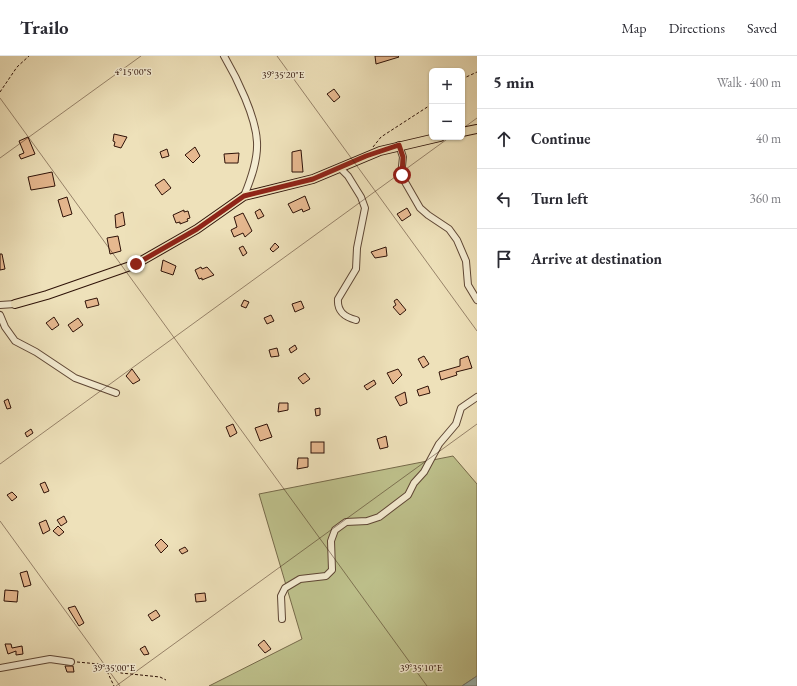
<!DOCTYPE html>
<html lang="en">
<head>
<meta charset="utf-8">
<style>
	:root { --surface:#fff; --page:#f7f7f7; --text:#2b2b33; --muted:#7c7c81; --line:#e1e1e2 }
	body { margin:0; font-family:"EB Garamond",serif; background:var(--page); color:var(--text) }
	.controls { position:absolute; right:12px; top:12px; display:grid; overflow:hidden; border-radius:6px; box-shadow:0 1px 3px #0004 }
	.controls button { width:36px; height:36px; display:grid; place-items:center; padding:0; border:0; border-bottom:1px solid var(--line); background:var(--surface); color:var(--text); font:20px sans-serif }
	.stop { position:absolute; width:12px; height:12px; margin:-9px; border:3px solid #8f2418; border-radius:50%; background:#fff }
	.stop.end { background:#8f2418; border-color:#fff; box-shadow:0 1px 4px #0008 }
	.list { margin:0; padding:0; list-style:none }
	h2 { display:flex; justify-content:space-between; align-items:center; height:52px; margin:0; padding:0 16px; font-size:17px }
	h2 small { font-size:13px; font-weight:400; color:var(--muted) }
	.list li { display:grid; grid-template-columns:26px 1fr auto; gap:12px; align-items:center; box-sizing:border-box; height:60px; padding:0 16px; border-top:1px solid var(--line) }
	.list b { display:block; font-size:15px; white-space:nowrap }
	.list em { font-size:13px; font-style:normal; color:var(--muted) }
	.icon { flex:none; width:22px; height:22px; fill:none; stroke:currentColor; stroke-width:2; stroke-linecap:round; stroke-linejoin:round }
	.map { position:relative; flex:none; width:477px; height:630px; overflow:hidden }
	header { display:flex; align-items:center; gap:24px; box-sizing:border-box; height:56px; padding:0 20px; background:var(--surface); border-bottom:1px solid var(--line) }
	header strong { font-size:19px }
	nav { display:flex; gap:22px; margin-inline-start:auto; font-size:14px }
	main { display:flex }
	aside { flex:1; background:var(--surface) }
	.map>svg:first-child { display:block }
	.green { fill:#bec18c; stroke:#766a4a }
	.water { fill:#9cbbb9; stroke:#707772 }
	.building { fill:#e6b88f; stroke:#2e1208 }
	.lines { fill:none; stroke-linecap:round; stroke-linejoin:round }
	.minor-casing { stroke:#5e4634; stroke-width:8 }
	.major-casing { stroke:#2e1208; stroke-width:10 }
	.path { stroke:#2e1208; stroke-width:1; stroke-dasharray:3 2; stroke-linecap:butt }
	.minor { stroke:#f4ecd2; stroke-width:6 }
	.major { stroke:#eee1ba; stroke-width:8 }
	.route { stroke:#8f2418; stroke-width:5 }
	.ticks { fill:none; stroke:#2e1208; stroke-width:1; stroke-opacity:0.45 }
	.ticks-label { font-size:10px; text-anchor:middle; fill:#2e1208; stroke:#f4ecd2; stroke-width:3; stroke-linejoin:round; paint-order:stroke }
</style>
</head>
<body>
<header>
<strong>Trailo</strong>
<nav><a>Map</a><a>Directions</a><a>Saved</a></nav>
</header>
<main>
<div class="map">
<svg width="477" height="630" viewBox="0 0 477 630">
	<rect width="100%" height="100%" fill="#eee1ba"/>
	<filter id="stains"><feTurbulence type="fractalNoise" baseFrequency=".005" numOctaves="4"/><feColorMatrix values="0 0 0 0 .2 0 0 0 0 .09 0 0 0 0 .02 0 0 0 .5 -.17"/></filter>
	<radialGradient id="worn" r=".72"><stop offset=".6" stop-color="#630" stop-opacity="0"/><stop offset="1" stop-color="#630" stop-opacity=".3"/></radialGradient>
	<path class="green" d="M453,400L477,428V620L462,630H209L302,583L259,438Z"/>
	<path class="water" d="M477,620V630H462Z"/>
	<g class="building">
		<path d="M375,0H398L399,1L376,8Z"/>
		<path d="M334,33L340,41L334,46L327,38Z"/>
		<path d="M114,78L127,81L121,92L114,90L115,86L113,85Z"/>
		<path d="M28,81L35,98L21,103L19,99L24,97L19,85Z"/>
		<path d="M195,91L200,100L193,107L185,99Z"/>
		<path d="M167,93L169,100L162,102L160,96Z"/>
		<path d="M301,94L303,116H292V96Z"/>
		<path d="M239,97L238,107H225L224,98Z"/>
		<path d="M52,116L55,130L31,134L28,121Z"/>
		<path d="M164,123L171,132L162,139L155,129Z"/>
		<path d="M305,140L310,153L303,156L302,153L293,157L288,148Z"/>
		<path d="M67,141L72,158L63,161L58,144Z"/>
		<path d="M407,152L411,159L402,165L397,158Z"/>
		<path d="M260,153L264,160L258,163L255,156Z"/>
		<path d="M184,154V156L188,155L190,162L187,163L188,165L180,168V166L176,167L173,159Z"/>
		<path d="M123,156L125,169L116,172L115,159Z"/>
		<path d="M243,157L252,175L245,181L243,177L234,181L231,174L237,171L234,161Z"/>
		<path d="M118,180L121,195L110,198L107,182Z"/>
		<path d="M275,187L279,191L273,196L270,193Z"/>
		<path d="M243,190L247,197L243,200L239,192Z"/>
		<path d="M386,191L387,200L375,202L371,196Z"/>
		<path d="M0,198H2L5,213L0,214Z"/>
		<path d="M163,204L176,210L173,219L161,215Z"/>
		<path d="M201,211L202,213L207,211L214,219L202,224V222L199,223L195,214Z"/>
		<path d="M97,242L99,249L87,252L85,245Z"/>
		<path d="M397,243L406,254L400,259L393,251L396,249L394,245Z"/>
		<path d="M244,244L249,246L246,252L241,250Z"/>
		<path d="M301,245L304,252L295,256L292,248Z"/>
		<path d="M271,259L274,265L267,268L264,262Z"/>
		<path d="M54,261L59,269L52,274L46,267Z"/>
		<path d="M78,262L83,269L73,276L68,269Z"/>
		<path d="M295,289L297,293L291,297L289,293Z"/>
		<path d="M277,292L279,300L271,301L269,294Z"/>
		<path d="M424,300L429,308L423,312L418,303Z"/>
		<path d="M468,300L472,312L456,316L457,319L441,324L439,316L460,310V303Z"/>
		<path d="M132,313L140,324L133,328L126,320Z"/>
		<path d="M398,313L402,319L393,328L387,317Z"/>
		<path d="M305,317L310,323L303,328L298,322Z"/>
		<path d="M374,324L376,328L367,334L364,330Z"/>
		<path d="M428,330L430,337L419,340L417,334Z"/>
		<path d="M405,336L407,347L400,350L395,341Z"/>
		<path d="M8,343L11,352L7,353L4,345Z"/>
		<path d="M279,347H288V354L278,356Z"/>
		<path d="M320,352V359L316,360L315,353Z"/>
		<path d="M233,368L237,377L230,381L226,371Z"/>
		<path d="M267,368L272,381L260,385L255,372Z"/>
		<path d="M31,373L33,377L27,381L25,377Z"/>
		<path d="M386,380L388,391L380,393L377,383Z"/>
		<rect x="311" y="386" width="13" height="11"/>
		<path d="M298,402H308V411L297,413Z"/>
		<path d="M45,426L49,435L44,437L40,428Z"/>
		<path d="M12,436L17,441L12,445L7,439Z"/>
		<path d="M64,460L67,466L61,470L57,464Z"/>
		<path d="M46,464L50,474L43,478L39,467Z"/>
		<path d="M58,470L64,476L59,480L53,475Z"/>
		<path d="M161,483L168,490L161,497L155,489Z"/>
		<path d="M185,491L188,495L182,498L179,494Z"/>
		<path d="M27,515L31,529L24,531L20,517Z"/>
		<path d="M5,534L18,535L17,546L4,545Z"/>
		<path d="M205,537L206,545L196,546L195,538Z"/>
		<path d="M75,550L84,567L79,570L68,552Z"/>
		<path d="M156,554L160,560L152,565L148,559Z"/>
		<path d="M264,584L271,593L265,597L258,589Z"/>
		<path d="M5,588H11L12,592L22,590L23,598L16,599V595L8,598Z"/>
		<path d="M145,590L149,598L144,599L140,593Z"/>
		<path d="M65,610H73L74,616H67Z"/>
	</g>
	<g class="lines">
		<g class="minor-casing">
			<g id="minor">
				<path d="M224,0C237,22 256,61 257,86C258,104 251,123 244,140"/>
				<path d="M399,89L403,101L401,119L420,152L428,159L449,173L457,184L466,205L468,229L477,244"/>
				<path d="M340,112L348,120L361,141L365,152L357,192L356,213L338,243C337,256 345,261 356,264"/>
				<path d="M0,249L15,248"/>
				<path d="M0,259L5,271L15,285L36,296L75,322L116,337"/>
				<path d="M282,563L281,540L285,532L300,523L326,520L332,514L331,485L335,474L346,466L367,465L379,461L408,439L414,427L424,416L439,388L456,368L461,352L477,341"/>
				<path d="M0,612L50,603L71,606"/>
			</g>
		</g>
		<g class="major-casing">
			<g id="major">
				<path d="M462,76L477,73"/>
				<path d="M15,248L47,239L136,208L197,173L244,140L313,123L380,95L440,81"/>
			</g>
		</g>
		<g class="path">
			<path d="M462,23L477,16"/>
			<path d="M0,36L17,11L29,0"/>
			<path d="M373,91L381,81L432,48"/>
			<path d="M77,606L99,608L121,617L160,621L166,624"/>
			<path d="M105,611L114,630"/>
		</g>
		<use href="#minor" class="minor"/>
		<use href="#major" class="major"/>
	</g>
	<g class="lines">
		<path class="route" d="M136,208L197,173L244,140L313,123L366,100L399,89L403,101L402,119"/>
	</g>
	<path class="ticks" d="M277,0L477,275M0,42L427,630M462,73L477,62M0,102L141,0M0,408L450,81M0,465L120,630M116,630L477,368"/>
	<g class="ticks-label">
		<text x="133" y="19">4°15'00"S</text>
		<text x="283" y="22">39°35'20"E</text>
		<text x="114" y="615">39°35'00"E</text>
		<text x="421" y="615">39°35'10"E</text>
	</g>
	<rect width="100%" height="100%" filter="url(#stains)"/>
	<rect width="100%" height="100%" fill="url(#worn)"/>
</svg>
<div class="controls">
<button>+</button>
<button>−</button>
</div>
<div class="stop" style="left:402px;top:119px"></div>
<div class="stop end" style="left:136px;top:208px"></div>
</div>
<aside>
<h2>5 min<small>Walk · 400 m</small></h2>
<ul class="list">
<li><svg class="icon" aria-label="ahead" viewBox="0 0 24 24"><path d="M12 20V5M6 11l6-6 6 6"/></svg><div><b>Continue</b></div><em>40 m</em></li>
<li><svg class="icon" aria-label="left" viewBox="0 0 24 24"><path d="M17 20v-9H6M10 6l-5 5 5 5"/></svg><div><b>Turn left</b></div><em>360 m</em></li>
<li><svg class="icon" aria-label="arrive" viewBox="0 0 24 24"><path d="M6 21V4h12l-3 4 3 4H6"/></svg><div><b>Arrive at destination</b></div></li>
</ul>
</aside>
</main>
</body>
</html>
